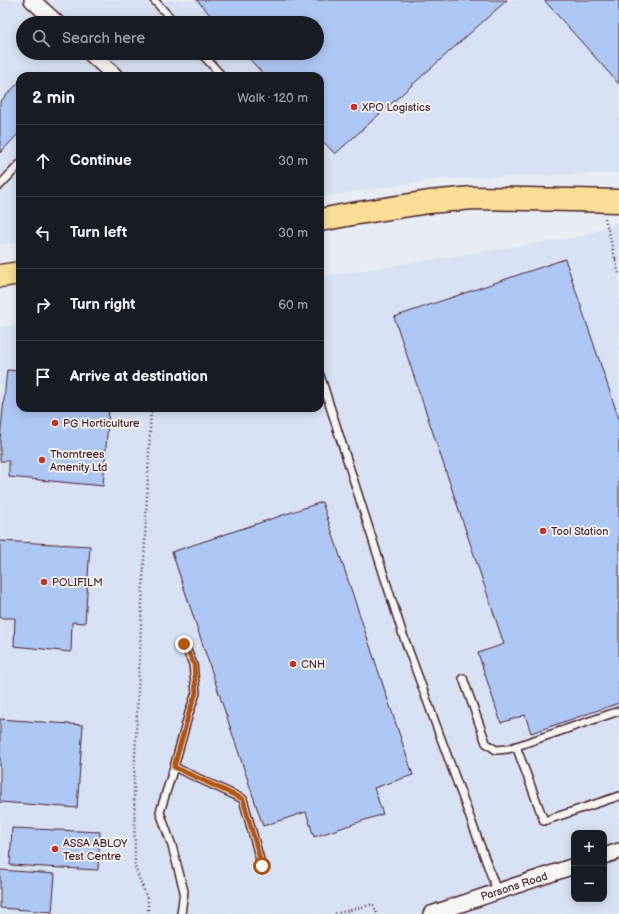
<!DOCTYPE html>
<html lang="en">
<head>
<meta charset="utf-8">
<style>
	:root { --surface:#171b24; --page:#242831; --text:#f1f3f6; --muted:#9ea1a6; --line:#363941 }
	body { margin:0; font-family:"Balsamiq Sans",sans-serif; background:var(--page); color:var(--text) }
	.controls { position:absolute; right:12px; bottom:12px; display:grid; overflow:hidden; border-radius:8px; box-shadow:0 2px 10px #0003 }
	.controls button { width:36px; height:36px; display:grid; place-items:center; padding:0; border:0; border-bottom:1px solid var(--line); background:var(--surface); color:var(--text); font:20px sans-serif }
	.stop { position:absolute; width:12px; height:12px; margin:-9px; border:3px solid #b45309; border-radius:50%; background:#fff }
	.stop.end { background:#b45309; border-color:#fff; box-shadow:0 1px 4px #0008 }
	.list { margin:0; padding:0; list-style:none }
	h2 { display:flex; justify-content:space-between; align-items:center; height:52px; margin:0; padding:0 16px; font-size:17px }
	h2 small { font-size:13px; font-weight:400; color:var(--muted) }
	.list li { display:grid; grid-template-columns:26px 1fr auto; gap:12px; align-items:center; box-sizing:border-box; height:72px; padding:0 16px; border-top:1px solid var(--line) }
	.list b { display:block; font-size:15px; white-space:nowrap }
	.list em { font-size:13px; font-style:normal; color:var(--muted) }
	.icon { flex:none; width:22px; height:22px; fill:none; stroke:currentColor; stroke-width:2; stroke-linecap:round; stroke-linejoin:round }
	.map { position:relative; flex:none; width:619px; height:914px; overflow:hidden }
	.search { position:absolute; background:var(--surface); box-shadow:0 2px 10px #0003; left:16px; top:16px; width:308px; height:44px; display:flex; align-items:center; gap:10px; box-sizing:border-box; padding:0 14px; border-radius:22px; color:var(--muted); font-size:15px }
	.panel { position:absolute; background:var(--surface); box-shadow:0 2px 10px #0003; left:16px; top:72px; width:308px; height:340px; border-radius:12px }
	.map>svg:first-child { display:block }
	.built { fill:#d7e2f4; fill-rule:evenodd }
	.building { fill:#aec8f5; stroke:#4a1f2b }
	.lines { fill:none; stroke-linecap:round; stroke-linejoin:round }
	.service-casing { stroke:#4a1f2b; stroke-width:10 }
	.minor-casing { stroke:#4a1f2b; stroke-width:18 }
	.trunk-casing { stroke:#4a1f2b; stroke-width:25 }
	.path { stroke:#4a1f2b; stroke-width:2.5; stroke-dasharray:1 3; stroke-linecap:butt }
	.service { stroke:#f6f6f2; stroke-width:7 }
	.minor { stroke:#f6f6f2; stroke-width:15 }
	.trunk { stroke:#f9df96; stroke-width:22 }
	.route { stroke:#b45309; stroke-width:5 }
	.poi-dot { fill:#c8321e; stroke:#f6f6f2; stroke-width:1.5 }
	.labels { text-anchor:middle; stroke-width:3.5; stroke-linejoin:round; paint-order:stroke }
	.poi-label { font-size:11px; fill:#4a1f2b; stroke:#f6f6f2; text-anchor:start }
	.street-label { font-size:11px; fill:#4a1f2b; stroke:#f6f6f2 }
</style>
</head>
<body>
<div class="map">
<svg width="619" height="914" viewBox="0 0 619 914">
	<rect width="100%" height="100%" fill="#e8edf3"/>
	<filter id="ink" filterUnits="userSpaceOnUse"><feTurbulence type="fractalNoise" baseFrequency=".025" numOctaves="2"/><feDisplacementMap in="SourceGraphic" scale="8" xChannelSelector="R" yChannelSelector="G"/><feConvolveMatrix kernelMatrix="1 2 1 2 8 2 1 2 1" color-interpolation-filters="sRGB"/></filter>
	<g filter="url(#ink)">
		<g class="built">
			<path d="M0,0H619V173L440,179L320,197V76H20V242L0,245ZM23,23H317V53H23Z"/>
			<path d="M619,221V914H0V327L20,324V408H320V277L584,236ZM574,833H604V899H574Z"/>
		</g>
		<g class="building">
			<path d="M197,0H507L335,154L320,138V76H265L244,53H317V23H217Z"/>
			<path d="M544,0H619V84Z"/>
			<path d="M20,81V132L0,153V102Z"/>
			<path d="M565,259L619,419V703L531,733L525,715L501,723L478,653L504,644L394,317Z"/>
			<path d="M7,370L20,371V408H109L103,486L9,477V461H0V439Z"/>
			<path d="M322,502L413,775L374,788L383,814L314,837L306,812L263,826L172,552Z"/>
			<path d="M0,541L90,546L85,623L72,622L71,652L14,646L15,618H0Z"/>
			<path d="M0,719L83,725L77,808L0,802Z"/>
			<path d="M12,828L100,832L98,870L10,865Z"/>
			<path d="M0,870L55,874L52,912L0,908Z"/>
		</g>
		<g class="lines">
			<g class="service-casing">
				<g id="service">
					<path d="M154,0L175,23"/>
					<path d="M201,53L222,76"/>
					<path d="M0,185L20,164"/>
					<path d="M320,375L403,635L497,891"/>
					<path d="M463,678L486,743L496,750L508,749L619,711"/>
					<path d="M516,746L544,821L619,796"/>
					<path d="M174,767L189,713L196,693L193,664L184,644"/>
					<path d="M181,914L184,891L172,846L160,812L174,767L243,799L262,867"/>
				</g>
			</g>
			<g class="minor-casing">
				<g id="minor">
					<path d="M32,0L57,23"/>
					<path d="M90,53L115,76"/>
					<path d="M604,856L619,851"/>
					<path d="M431,914L574,866"/>
				</g>
			</g>
			<g class="trunk-casing">
				<g id="trunk">
					<path d="M320,220L352,214L429,202L473,198L619,201"/>
					<path d="M0,276L20,273"/>
				</g>
			</g>
			<g class="path">
				<path d="M605,218L619,274"/>
				<path d="M615,259L619,258"/>
				<path d="M148,914V901L135,867L134,779L151,408"/>
				<path d="M335,914L373,904L377,914"/>
			</g>
			<use href="#service" class="service"/>
			<use href="#minor" class="minor"/>
			<use href="#trunk" class="trunk"/>
		</g>
	</g>
	<g class="lines" filter="url(#ink)">
		<path class="route" d="M184,644L194,664L196,693L189,713L174,767L243,799L262,866"/>
	</g>
	<g class="poi-dot">
		<circle cx="354" cy="107" r="4"/>
		<circle cx="55" cy="423" r="4"/>
		<circle cx="42" cy="460" r="4"/>
		<circle cx="543" cy="531" r="4"/>
		<circle cx="44" cy="582" r="4"/>
		<circle cx="293" cy="664" r="4"/>
		<circle cx="55" cy="849" r="4"/>
	</g>
	<g class="labels">
		<g class="poi-label">
			<text x="362" y="111">XPO Logistics</text>
			<text x="63" y="427">PG Horticulture</text>
			<text x="50" y="458">Thorntrees<tspan x="50" dy="13">Amenity Ltd</tspan></text>
			<text x="551" y="535">Tool Station</text>
			<text x="52" y="586">POLIFILM</text>
			<text x="301" y="668">CNH</text>
			<text x="63" y="847">ASSA ABLOY<tspan x="63" dy="13">Test Centre</tspan></text>
		</g>
		<g class="street-label">
			<text transform="translate(514 886) rotate(-18)" y="4">Parsons Road</text>
		</g>
	</g>
</svg>
<div class="controls">
<button>+</button>
<button>−</button>
</div>
<div class="stop" style="left:262px;top:866px"></div>
<div class="stop end" style="left:184px;top:644px"></div>
<div class="search"><svg class="icon" aria-label="search" viewBox="0 0 24 24"><circle cx="10" cy="10" r="6"/><path d="M15 15l6 6"/></svg>Search here</div>
<section class="panel">
<h2>2 min<small>Walk · 120 m</small></h2>
<ul class="list">
<li><svg class="icon" aria-label="ahead" viewBox="0 0 24 24"><path d="M12 20V5M6 11l6-6 6 6"/></svg><div><b>Continue</b></div><em>30 m</em></li>
<li><svg class="icon" aria-label="left" viewBox="0 0 24 24"><path d="M17 20v-9H6M10 6l-5 5 5 5"/></svg><div><b>Turn left</b></div><em>30 m</em></li>
<li><svg class="icon" aria-label="right" viewBox="0 0 24 24"><path d="M7 20v-9h11M14 6l5 5-5 5"/></svg><div><b>Turn right</b></div><em>60 m</em></li>
<li><svg class="icon" aria-label="arrive" viewBox="0 0 24 24"><path d="M6 21V4h12l-3 4 3 4H6"/></svg><div><b>Arrive at destination</b></div></li>
</ul>
</section>
</div>
</body>
</html>
